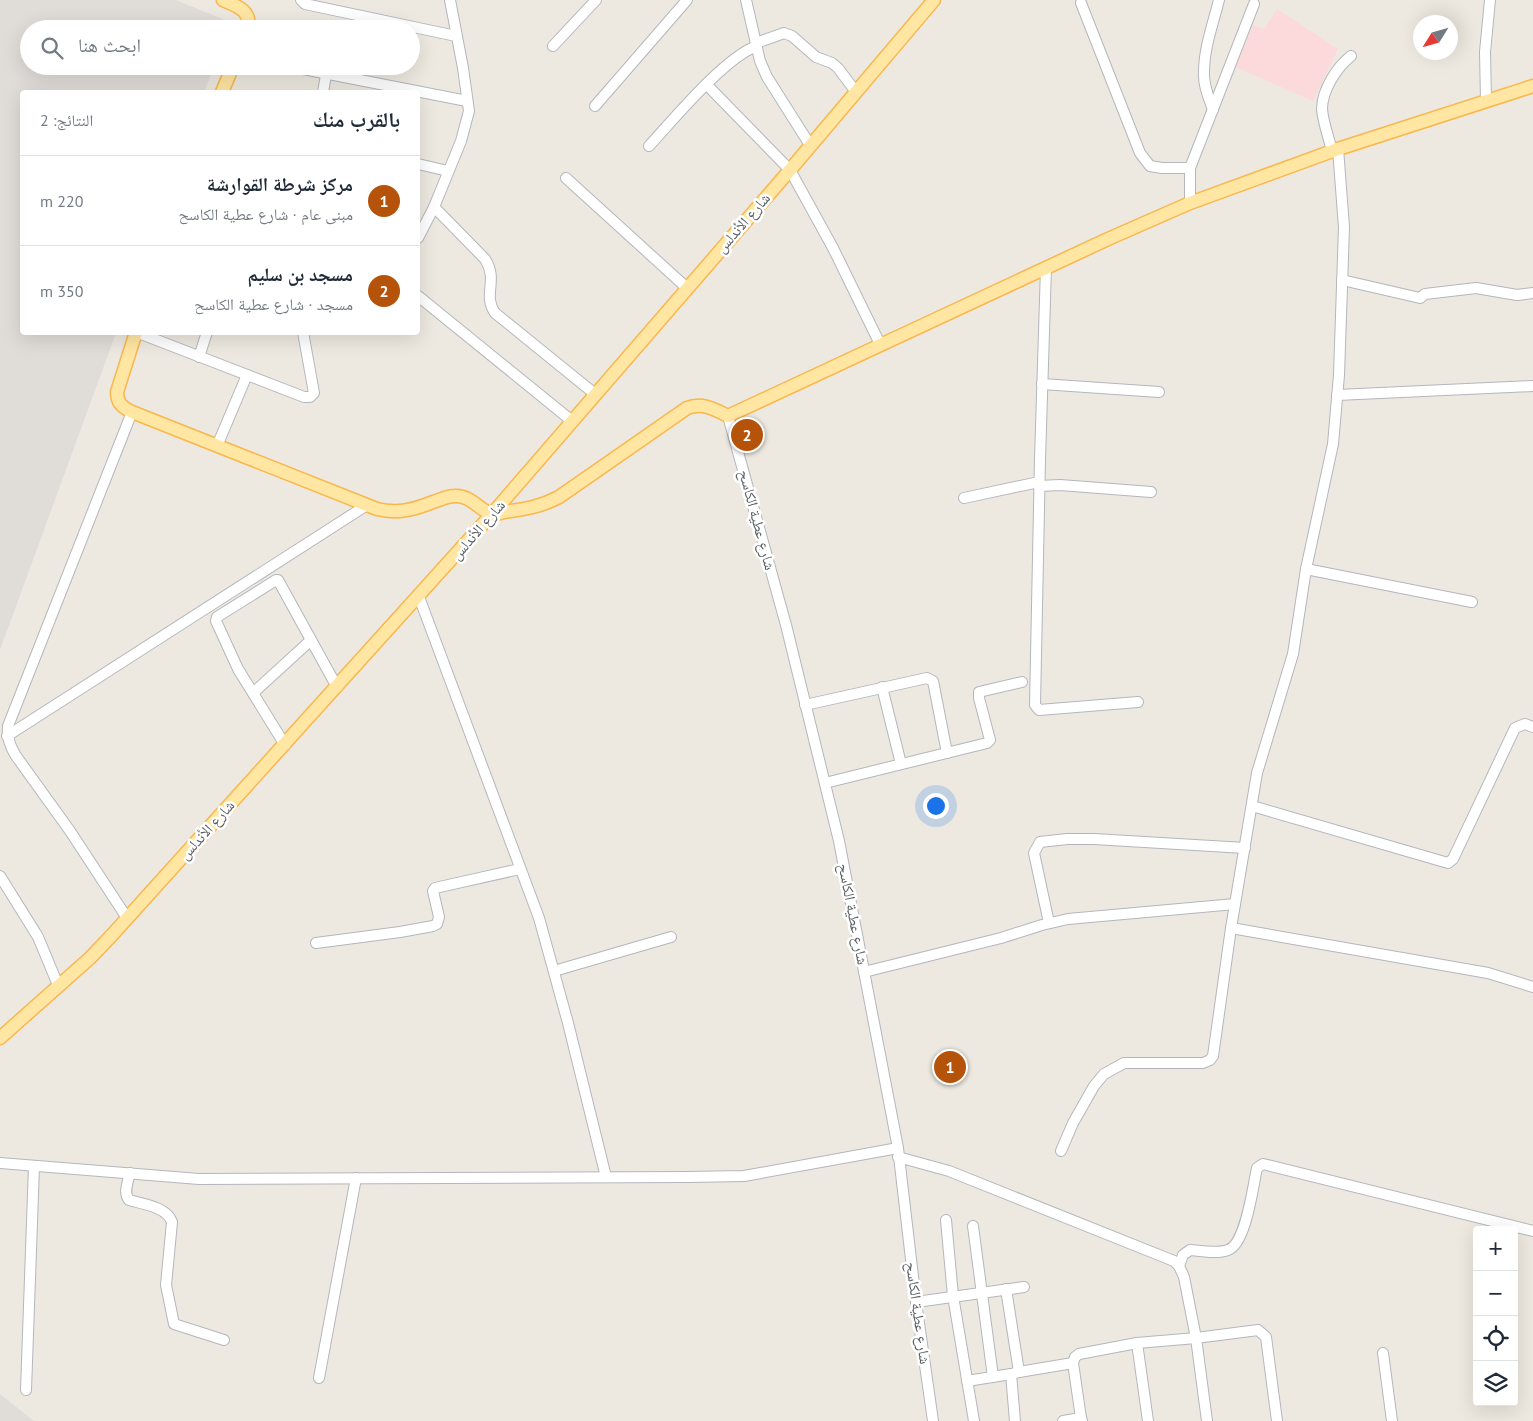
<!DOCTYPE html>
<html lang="ar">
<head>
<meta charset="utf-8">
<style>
	:root { --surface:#fff; --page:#f2f2f3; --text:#1f2937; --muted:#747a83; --line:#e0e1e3; --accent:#b45309 }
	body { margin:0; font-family:"PT Sans","Noto Naskh Arabic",sans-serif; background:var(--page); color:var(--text); direction:rtl }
	.controls { position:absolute; right:15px; bottom:15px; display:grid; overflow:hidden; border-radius:5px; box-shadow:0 5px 20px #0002 }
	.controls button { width:45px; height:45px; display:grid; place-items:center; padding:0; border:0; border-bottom:1px solid var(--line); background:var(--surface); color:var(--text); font:25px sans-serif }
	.compass { position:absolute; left:1413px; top:15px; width:45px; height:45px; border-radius:50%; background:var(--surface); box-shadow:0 5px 20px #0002; rotate:233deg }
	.you { position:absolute; left:935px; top:805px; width:18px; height:18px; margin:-12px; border:4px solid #fff; border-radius:50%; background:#1a73e8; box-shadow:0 0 0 8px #1a73e833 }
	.badge { display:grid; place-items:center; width:32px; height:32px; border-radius:50%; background:var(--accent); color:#fff; font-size:16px; font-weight:700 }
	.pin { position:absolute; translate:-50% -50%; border:2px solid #fff; box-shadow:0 1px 5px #0006 }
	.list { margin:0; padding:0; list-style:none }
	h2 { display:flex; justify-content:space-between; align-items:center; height:65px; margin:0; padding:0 20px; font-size:21px }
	h2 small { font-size:16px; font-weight:400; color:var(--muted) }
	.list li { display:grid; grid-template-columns:32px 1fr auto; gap:15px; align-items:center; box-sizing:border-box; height:90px; padding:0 20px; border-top:1px solid var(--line) }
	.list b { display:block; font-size:19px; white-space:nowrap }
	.list p { margin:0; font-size:16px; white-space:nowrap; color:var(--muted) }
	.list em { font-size:16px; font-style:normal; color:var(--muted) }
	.icon { flex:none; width:28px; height:28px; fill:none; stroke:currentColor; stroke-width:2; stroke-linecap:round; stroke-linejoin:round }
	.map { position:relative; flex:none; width:1533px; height:1421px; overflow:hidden; direction:ltr }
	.search { position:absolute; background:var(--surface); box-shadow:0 5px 20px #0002; left:20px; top:20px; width:400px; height:55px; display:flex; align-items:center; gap:12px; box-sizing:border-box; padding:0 18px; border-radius:28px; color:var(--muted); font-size:19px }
	.panel { position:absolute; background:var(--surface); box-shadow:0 5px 20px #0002; left:20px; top:90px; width:400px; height:245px; border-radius:5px; direction:rtl }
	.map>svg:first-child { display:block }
	.industrial { fill:#e0dcd8 }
	.medical { fill:#fcd9da }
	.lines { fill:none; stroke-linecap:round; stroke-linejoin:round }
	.minor-casing { stroke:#b3b7bc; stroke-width:12 }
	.major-casing { stroke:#f9b74d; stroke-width:15 }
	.minor { stroke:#fff; stroke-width:10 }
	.major { stroke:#ffe6a3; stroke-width:12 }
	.labels { text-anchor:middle; stroke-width:5; stroke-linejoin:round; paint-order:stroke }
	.street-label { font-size:15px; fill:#595e62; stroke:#fff }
</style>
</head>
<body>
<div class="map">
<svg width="1533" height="1421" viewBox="0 0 1533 1421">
	<rect width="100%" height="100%" fill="#ede9e0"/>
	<g class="industrial">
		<path d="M0,0H176L230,22L228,29H29V66H214L204,92H22V332L116,333L0,650Z"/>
		<path d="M0,1394L34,1421H0Z"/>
	</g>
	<path class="medical" d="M1277,9L1338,49L1313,101L1236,67L1253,25L1264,29Z"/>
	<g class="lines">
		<g class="minor-casing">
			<g id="minor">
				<path d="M301,0L305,4L456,36"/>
				<path d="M746,0L760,61L767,77L810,145"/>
				<path d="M1081,3L1140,153L1150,166L1162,168H1190"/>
				<path d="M756,43L784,33L792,36L816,57L832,63L838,68L856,92"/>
				<path d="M553,46L596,0"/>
				<path d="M288,66L467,101"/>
				<path d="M707,85L790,170L833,248L880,344"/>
				<path d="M323,92L326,75"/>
				<path d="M1486,101L1485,52L1490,0"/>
				<path d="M595,106L687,0"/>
				<path d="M1213,110C1209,98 1203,85 1204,72C1204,48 1213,24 1219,0"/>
				<path d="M649,146C674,119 725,57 757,46"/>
				<path d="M1332,151C1329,138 1323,123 1322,109C1322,90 1337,67 1351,56"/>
				<path d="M418,164L448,171"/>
				<path d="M566,178L687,288"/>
				<path d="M1190,203V168L1254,4"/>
				<path d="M434,207L485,259C499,281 482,294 495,313L595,394"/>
				<path d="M418,238L434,207L461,141L469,111L463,68L450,0"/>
				<path d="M1046,268L1040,459L1035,705L1039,710L1138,702"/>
				<path d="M1342,280L1420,298L1425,294L1476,288L1517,295L1533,293"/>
				<path d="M418,296L572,421"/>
				<path d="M136,332L304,397H310L314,393L303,332"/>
				<path d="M199,357L207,332"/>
				<path d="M1042,384L1159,392"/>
				<path d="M1337,395L1533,386"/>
				<path d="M728,416L786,625L839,841L898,1148L916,1302L933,1421"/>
				<path d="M217,446L247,375"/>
				<path d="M1039,486L1060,485L1151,492"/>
				<path d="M964,498L1039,482"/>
				<path d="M1306,569L1472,602"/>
				<path d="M419,597L539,918L568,1023L606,1177"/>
				<path d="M882,687L901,764"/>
				<path d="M253,693L310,641"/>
				<path d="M805,705L927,678L933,681L947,753"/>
				<path d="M7,736L367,505"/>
				<path d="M285,745L238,669L216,621L217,617L276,580H278L337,687"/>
				<path d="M825,783L987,743L990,740L979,698V692L1022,682"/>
				<path d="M1252,806L1448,863L1453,859L1515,728L1525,724L1533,727"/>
				<path d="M0,876L38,937L58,985"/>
				<path d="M127,918L70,831L16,756C10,746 7,738 8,726L132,412"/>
				<path d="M1049,923L1034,853L1040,842L1067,839H1094L1245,848"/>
				<path d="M1231,928L1488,973L1533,987"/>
				<path d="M316,943L400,932L433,926L437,924L439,917L433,891L435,888L520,869"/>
				<path d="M554,971L671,937"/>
				<path d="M864,972L1001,938L1042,925L1068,919L1235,904"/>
				<path d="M1061,1151L1073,1123L1094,1086L1104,1074L1124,1063H1203L1210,1060L1213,1056L1231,928L1257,773L1293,654L1306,569L1333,444L1339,375L1344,227L1338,149"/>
				<path d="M898,1157L949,1171L1174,1261L1179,1266"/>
				<path d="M0,1163L199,1179L688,1177L744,1176L898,1148"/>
				<path d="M130,1173C128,1182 123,1193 129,1200C143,1204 167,1207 172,1222L166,1285L174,1324L224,1340"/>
				<path d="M946,1220L953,1296L974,1421"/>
				<path d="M973,1226L993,1377"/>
				<path d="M1006,1289L1019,1372L1011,1374L1015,1421"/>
				<path d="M916,1302L1024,1287"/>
				<path d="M1137,1343L1148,1421"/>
				<path d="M1383,1353L1392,1421"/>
				<path d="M1019,1372L1073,1363"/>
				<path d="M319,1378L356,1178"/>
				<path d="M967,1381L1011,1374"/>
				<path d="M26,1390L34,1166"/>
				<path d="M1081,1418L1073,1363L1075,1357L1079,1354L1137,1343L1196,1338L1258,1330L1266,1337L1277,1421"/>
				<path d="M1063,1421L1081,1418L1082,1421"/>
				<path d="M1207,1421L1196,1338L1184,1277L1179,1266L1183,1255L1190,1250C1202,1251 1217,1254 1228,1250C1246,1244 1253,1186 1257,1168L1263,1164L1533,1231"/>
			</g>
		</g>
		<g class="major-casing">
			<g id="major">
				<path d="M223,0C237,6 253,11 247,29"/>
				<path d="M222,92L233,66"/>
				<path d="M136,332L117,392C117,403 122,407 132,412L377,509C397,514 413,510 433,502C440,500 447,496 455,496C471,495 480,511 492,514C495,515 501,513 504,512C525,509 540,507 559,497L687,408C702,402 714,409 728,416L1108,239L1190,203L1338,149L1533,86"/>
				<path d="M0,1038L90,958L112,935L492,514L790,170L934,0"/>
			</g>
		</g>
		<use href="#minor" class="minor"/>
		<use href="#major" class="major"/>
	</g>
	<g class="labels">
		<g class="street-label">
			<text transform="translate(743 223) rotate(-49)" y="5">شارع الأندلس</text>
			<text transform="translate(757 520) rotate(75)" y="5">شارع عطية الكاسح</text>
			<text transform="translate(478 530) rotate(-49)" y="5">شارع الأندلس</text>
			<text transform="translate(207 830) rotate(-48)" y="5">شارع الأندلس</text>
			<text transform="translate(853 914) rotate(79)" y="5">شارع عطية الكاسح</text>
			<text transform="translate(918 1313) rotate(82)" y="5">شارع عطية الكاسح</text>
		</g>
	</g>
</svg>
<div class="controls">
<button>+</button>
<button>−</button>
<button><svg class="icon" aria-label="locate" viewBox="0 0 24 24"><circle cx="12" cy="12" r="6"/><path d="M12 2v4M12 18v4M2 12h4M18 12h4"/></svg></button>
<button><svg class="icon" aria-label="layers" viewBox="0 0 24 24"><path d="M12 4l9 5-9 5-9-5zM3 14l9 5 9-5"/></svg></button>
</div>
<svg class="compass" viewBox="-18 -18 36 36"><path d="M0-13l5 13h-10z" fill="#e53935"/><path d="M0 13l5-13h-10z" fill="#747a83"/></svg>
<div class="you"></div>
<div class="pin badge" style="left:950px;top:1067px">1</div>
<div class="pin badge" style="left:747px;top:435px">2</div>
<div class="search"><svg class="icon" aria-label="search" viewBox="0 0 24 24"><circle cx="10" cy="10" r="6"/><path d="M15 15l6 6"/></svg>ابحث هنا</div>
<section class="panel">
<h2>بالقرب منك<small>النتائج: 2</small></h2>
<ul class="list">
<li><span class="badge">1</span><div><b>مركز شرطة القوارشة</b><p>مبنى عام · شارع عطية الكاسح</p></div><em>220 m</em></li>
<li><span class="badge">2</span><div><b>مسجد بن سليم</b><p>مسجد · شارع عطية الكاسح</p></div><em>350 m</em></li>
</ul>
</section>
</div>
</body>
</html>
